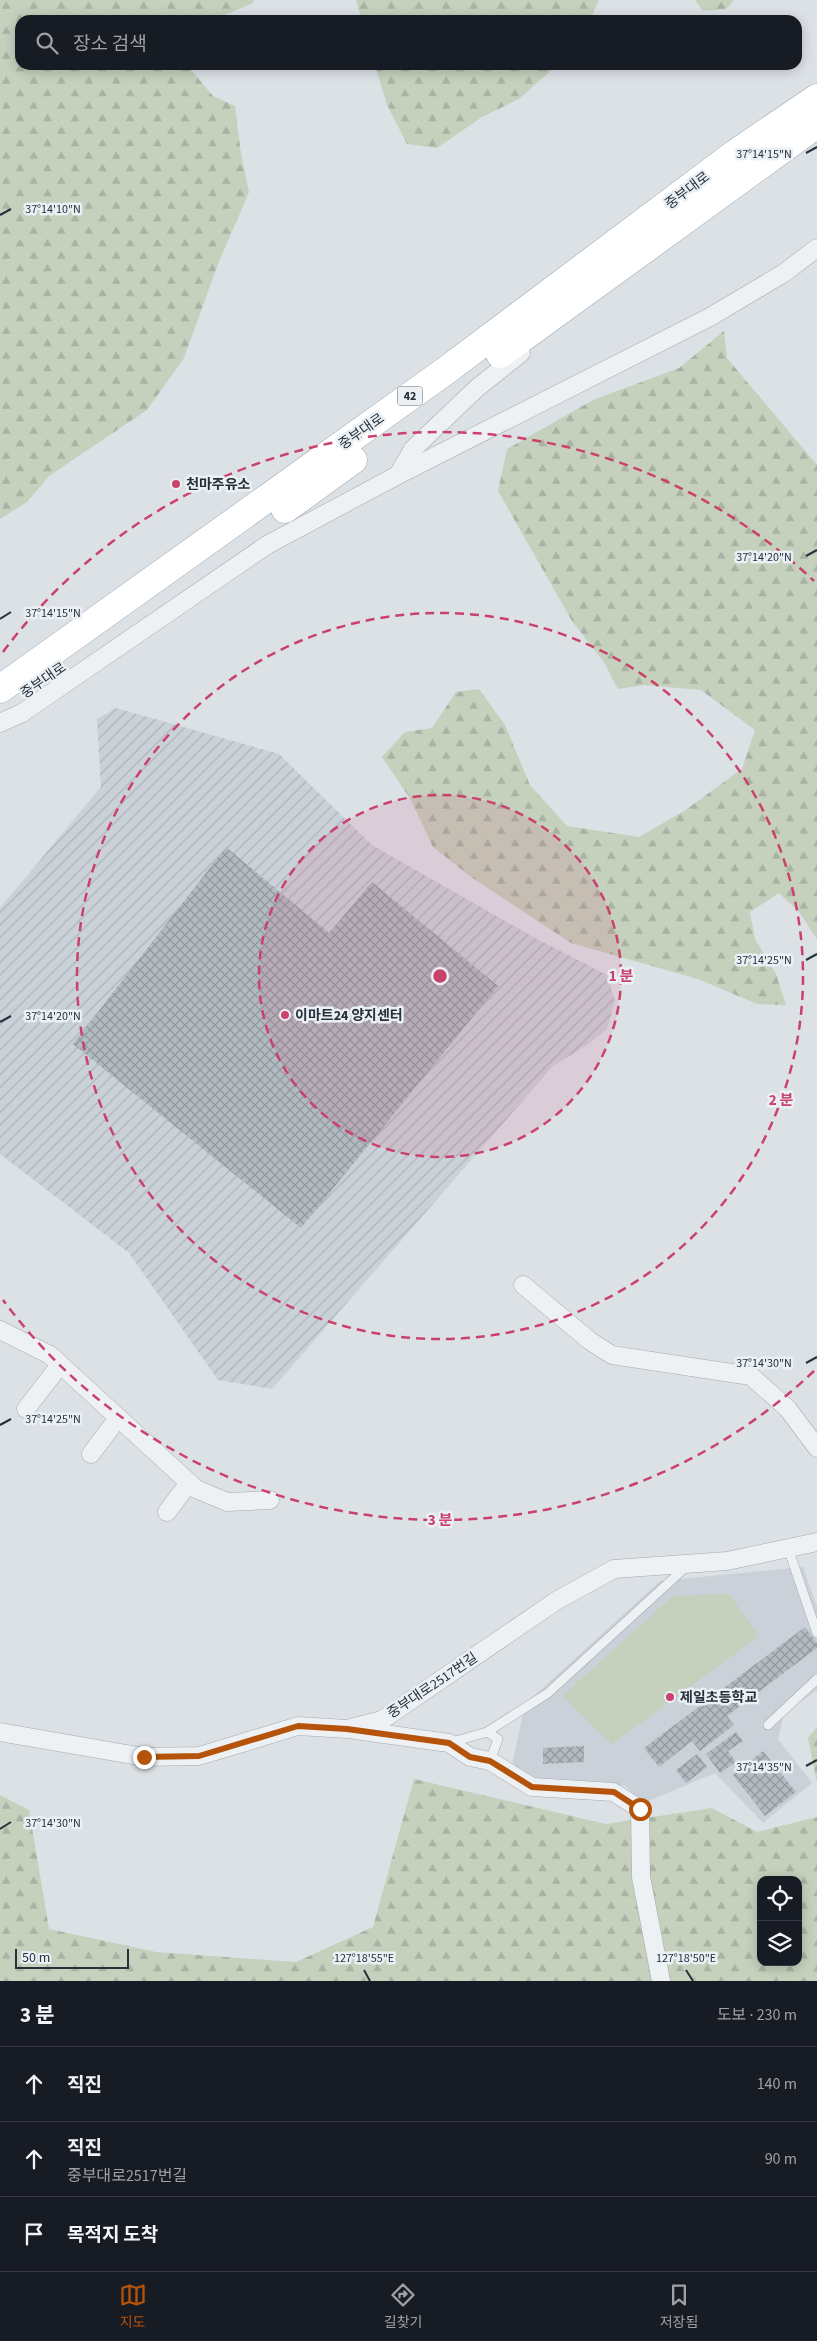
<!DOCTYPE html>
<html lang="ko">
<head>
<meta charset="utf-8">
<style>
	:root { --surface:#171b24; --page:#242831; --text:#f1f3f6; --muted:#9ea1a6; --line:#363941; --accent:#b45309 }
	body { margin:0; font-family:"Source Sans 3","Noto Sans KR",sans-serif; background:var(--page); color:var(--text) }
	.controls { position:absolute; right:15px; bottom:15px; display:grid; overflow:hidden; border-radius:10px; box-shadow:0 2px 12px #0003 }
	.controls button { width:45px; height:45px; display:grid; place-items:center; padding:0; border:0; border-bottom:1px solid var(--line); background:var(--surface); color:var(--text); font:25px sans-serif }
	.scale { position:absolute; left:15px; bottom:12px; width:114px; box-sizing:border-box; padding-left:5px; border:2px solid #26313c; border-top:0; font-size:14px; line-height:18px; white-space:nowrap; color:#26313c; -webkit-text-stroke:4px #ebf0f4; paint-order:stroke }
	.stop { position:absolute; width:15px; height:15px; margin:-11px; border:4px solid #b45309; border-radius:50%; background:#fff }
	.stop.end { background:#b45309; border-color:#fff; box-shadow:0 1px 5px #0008 }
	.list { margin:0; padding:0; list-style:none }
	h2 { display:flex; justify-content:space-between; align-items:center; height:65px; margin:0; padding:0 20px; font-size:21px }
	h2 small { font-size:16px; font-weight:400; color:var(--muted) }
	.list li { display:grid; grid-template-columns:32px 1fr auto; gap:15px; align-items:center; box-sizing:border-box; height:75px; padding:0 20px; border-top:1px solid var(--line) }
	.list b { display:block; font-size:19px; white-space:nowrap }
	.list p { margin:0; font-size:16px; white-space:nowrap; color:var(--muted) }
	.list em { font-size:16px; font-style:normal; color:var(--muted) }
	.icon { flex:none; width:28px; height:28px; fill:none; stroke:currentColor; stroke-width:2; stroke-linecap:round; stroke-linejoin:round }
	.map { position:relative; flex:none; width:817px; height:1981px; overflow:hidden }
	.search { position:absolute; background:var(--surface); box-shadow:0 2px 12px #0003; left:15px; right:15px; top:15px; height:55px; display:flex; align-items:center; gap:12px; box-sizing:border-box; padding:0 18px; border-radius:15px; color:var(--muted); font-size:19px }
	.sheet { height:290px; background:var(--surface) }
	nav { display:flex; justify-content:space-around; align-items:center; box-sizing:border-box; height:70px; border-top:1px solid var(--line); background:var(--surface); font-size:14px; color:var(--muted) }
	nav a { display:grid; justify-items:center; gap:2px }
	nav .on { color:var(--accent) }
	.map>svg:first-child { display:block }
	.built { fill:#cad1d8 }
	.industrial { fill:url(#industrial-furrows) }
	.forest { fill:url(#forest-firs); fill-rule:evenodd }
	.green { fill:#c5d0bd }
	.building { fill:url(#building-cross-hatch) }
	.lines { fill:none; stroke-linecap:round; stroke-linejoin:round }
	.service-casing { stroke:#a2a9b0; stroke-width:10 }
	.minor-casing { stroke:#a2a9b0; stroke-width:19 }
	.primary-casing { stroke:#9ca8b1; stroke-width:29 }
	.service { stroke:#eef1f4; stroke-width:9 }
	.minor { stroke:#eef1f4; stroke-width:18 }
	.primary { stroke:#fff; stroke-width:28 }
	.route { stroke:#b45309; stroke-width:6 }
	.ticks { fill:none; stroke:#26313c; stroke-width:2 }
	.ring { fill:none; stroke:#ca426c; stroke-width:2.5; stroke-dasharray:9 6 }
	.poi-dot { fill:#ca426c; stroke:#ebf0f4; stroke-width:2 }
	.labels { text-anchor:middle; stroke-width:5; stroke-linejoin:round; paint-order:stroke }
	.shield { fill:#ebf0f4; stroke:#616a73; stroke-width:1 }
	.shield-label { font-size:12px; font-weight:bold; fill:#26313c }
	.street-label { font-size:14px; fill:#26313c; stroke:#ebf0f4 }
	.poi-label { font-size:14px; font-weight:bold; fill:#26313c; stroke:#ebf0f4; text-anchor:start }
	.ticks-label { font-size:12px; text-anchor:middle; fill:#26313c; stroke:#ebf0f4; stroke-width:5; stroke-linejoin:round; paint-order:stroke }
	.centre { fill:#ca426c; stroke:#ebf0f4; stroke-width:2.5 }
	.ring-label { font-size:15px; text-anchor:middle; font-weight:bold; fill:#ca426c; stroke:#ebf0f4; stroke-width:5; stroke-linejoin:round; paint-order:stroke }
</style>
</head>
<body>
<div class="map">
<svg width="817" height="1981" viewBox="0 0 817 1981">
	<defs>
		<pattern id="industrial-furrows" width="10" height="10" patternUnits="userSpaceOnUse" patternTransform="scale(1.25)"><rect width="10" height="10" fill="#cad1d8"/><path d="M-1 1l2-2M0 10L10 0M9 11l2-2" fill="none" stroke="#adb4ba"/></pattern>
		<pattern id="forest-firs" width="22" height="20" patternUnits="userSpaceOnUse" patternTransform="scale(1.25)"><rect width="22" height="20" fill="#c5d0bd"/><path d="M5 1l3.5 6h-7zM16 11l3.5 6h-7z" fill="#a9b3a3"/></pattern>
		<pattern id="building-cross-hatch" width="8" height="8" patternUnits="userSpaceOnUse" patternTransform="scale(1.25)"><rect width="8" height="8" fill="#b3bbc2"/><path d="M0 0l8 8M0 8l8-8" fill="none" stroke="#91999f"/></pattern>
	</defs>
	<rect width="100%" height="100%" fill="#dce1e6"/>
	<path class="built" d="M803,1567L817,1607V1690L784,1714L778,1739L812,1783L763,1823L715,1773L644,1803L624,1785L557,1787L510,1775L525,1704L660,1581Z"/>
	<path class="industrial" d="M116,708L279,754L372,845L535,938L607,975L615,1001L607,1029L587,1045L553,1066L272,1389L218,1380L129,1253L0,1154V908L101,787L97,719Z"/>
	<g class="forest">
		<path d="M0,0H254L253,3L213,20H20V65H187L213,96L235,106L241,154L249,192L218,264L184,358L147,410L49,476L27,502L0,519Z"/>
		<path d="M356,0H599L590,20H362Z"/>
		<path d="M695,0H734L726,9L703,11Z"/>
		<path d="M375,65H557L519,99L482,117L437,148L407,144L387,105Z"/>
		<path d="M724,331L727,358L817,465V939L799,912L779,893L750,912L755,939L776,974L786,1005L757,1004L698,979L571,943L471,877L433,847L411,800L382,757L405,732L432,728L456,692L479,689L505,725L530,785L567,826L639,837L684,811L742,769L755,730L701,690L644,685L618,689L604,662L572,621L498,491L507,449L593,400L679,368Z"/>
		<path d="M817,1727V1783L808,1738Z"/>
		<path d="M414,1779L606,1824L712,1808L757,1832L817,1817V1981H0V1795L29,1810L49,1929L156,1952L296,1962L373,1927ZM761,1880H798V1962H761Z"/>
	</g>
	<path class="green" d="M729,1594L759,1636L612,1744L562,1696L673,1596Z"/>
	<g class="building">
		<path d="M226,847L329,933L372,882L498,986L301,1228L73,1044Z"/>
		<path d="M805,1627L817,1643V1648L727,1716L734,1725L700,1751L692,1741L659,1767L644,1748Z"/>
		<path d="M736,1732L743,1741L728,1751L736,1762L720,1773L706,1754Z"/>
		<path d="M584,1746V1762L543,1764V1748Z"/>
		<path d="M763,1751L796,1792L765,1816L733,1775Z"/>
		<path d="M697,1754L707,1767L686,1783L676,1770Z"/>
	</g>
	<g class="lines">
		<g class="service-casing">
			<g id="service">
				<path d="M788,1548L817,1633"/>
				<path d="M768,1725L817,1679"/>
				<path d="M487,1732L498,1739L490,1761"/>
				<path d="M449,1743L487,1732L548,1693L688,1565"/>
			</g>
		</g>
		<g class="minor-casing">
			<g id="minor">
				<path d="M398,475L413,449L477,388L521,353"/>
				<path d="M0,723L22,713L267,545L398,475L710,317L784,273L817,248"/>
				<path d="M523,1285L590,1341L612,1355L751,1376L788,1409L817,1448"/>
				<path d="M0,1330L50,1355L196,1489L227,1502L270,1500"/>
				<path d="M26,1409L60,1365"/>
				<path d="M91,1454L118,1418"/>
				<path d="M167,1512L188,1484"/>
				<path d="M355,1730L449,1743L470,1757L490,1761L532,1787L613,1792L640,1809L641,1877L661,1981"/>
				<path d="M0,1732L144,1757L199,1756L298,1726L347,1729L382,1720L556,1601L614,1569L727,1561L817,1542"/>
			</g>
		</g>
		<g class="primary-casing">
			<g id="primary">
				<path d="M500,354L817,124"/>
				<path d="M285,509L353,460"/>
				<path d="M0,689L444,372L736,153L817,98"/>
			</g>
		</g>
		<use href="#service" class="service"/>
		<use href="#minor" class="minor"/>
		<use href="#primary" class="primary"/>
	</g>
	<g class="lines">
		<path class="route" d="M144,1757L199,1756L298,1726L347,1729L449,1743L470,1757L490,1761L532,1787L614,1792L640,1809"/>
	</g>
	<path class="ticks" d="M806,153L817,147M0,215L11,209M806,556L817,550M0,619L11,612M806,960L817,954M0,1022L11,1016M806,1363L817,1357M0,1425L11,1419M806,1766L817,1760M0,1829L11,1822M364,1970L370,1981M686,1970L693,1981"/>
	<circle cx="440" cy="976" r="181" fill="#ca426c" fill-opacity=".12"/>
	<g class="ring">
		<circle cx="440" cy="976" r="181"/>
		<circle cx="440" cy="976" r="363"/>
		<path d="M814 1371A544 544 0 0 1 3 1300M3 652A544 544 0 0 1 814 581"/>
	</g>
	<g class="poi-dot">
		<circle cx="176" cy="484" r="5"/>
		<circle cx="285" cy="1015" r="5"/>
		<circle cx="670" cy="1697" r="5"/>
	</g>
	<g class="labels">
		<rect class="shield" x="397.5" y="386.5" width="25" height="19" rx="4"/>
		<g class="shield-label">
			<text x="410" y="400">42</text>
		</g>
		<g class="street-label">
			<text transform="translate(687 190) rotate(-37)" y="5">중부대로</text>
			<text transform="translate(361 431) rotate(-35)" y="5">중부대로</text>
			<text transform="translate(43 680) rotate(-35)" y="5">중부대로</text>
			<text transform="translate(432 1685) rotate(-34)" y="5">중부대로2517번길</text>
		</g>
		<g class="poi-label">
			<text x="186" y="489">천마주유소</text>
			<text x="295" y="1020">이마트24 양지센터</text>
			<text x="680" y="1702">제일초등학교</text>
		</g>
	</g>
	<g class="ticks-label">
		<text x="764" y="158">37°14'15"N</text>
		<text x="53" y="213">37°14'10"N</text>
		<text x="764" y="561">37°14'20"N</text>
		<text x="53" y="617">37°14'15"N</text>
		<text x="764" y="964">37°14'25"N</text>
		<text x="53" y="1020">37°14'20"N</text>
		<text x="764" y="1367">37°14'30"N</text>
		<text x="53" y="1423">37°14'25"N</text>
		<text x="764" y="1771">37°14'35"N</text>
		<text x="53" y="1827">37°14'30"N</text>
		<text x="364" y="1962">127°18'55"E</text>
		<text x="686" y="1962">127°18'50"E</text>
	</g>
	<circle cx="440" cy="976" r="8" class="centre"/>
	<g class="ring-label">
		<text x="621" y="981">1 분</text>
		<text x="781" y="1105">2 분</text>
		<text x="440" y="1525">3 분</text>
	</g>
</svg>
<div class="controls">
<button><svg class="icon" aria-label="locate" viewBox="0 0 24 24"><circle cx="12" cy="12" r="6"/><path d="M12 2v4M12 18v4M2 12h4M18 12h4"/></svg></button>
<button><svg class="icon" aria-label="layers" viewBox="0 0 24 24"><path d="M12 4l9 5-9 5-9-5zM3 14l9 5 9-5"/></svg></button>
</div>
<div class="scale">50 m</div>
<div class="stop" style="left:640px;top:1809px"></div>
<div class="stop end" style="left:144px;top:1757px"></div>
<div class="search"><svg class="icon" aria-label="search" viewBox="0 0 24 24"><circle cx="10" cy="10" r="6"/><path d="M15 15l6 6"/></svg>장소 검색</div>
</div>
<section class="sheet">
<h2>3 분<small>도보 · 230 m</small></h2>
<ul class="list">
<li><svg class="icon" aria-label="ahead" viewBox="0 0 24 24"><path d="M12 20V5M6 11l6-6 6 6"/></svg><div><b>직진</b></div><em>140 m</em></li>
<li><svg class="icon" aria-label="ahead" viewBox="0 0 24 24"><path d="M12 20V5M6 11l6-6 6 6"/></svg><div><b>직진</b><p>중부대로2517번길</p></div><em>90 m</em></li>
<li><svg class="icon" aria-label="arrive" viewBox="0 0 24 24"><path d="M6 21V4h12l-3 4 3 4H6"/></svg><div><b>목적지 도착</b></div></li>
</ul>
</section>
<nav>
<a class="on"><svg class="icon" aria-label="map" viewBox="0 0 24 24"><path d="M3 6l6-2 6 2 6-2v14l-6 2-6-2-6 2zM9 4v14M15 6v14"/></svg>지도</a>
<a><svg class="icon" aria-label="directions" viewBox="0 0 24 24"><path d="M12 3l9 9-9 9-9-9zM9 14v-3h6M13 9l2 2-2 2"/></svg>길찾기</a>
<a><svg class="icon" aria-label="saved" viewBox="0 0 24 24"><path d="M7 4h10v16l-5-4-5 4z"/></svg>저장됨</a>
</nav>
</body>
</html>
